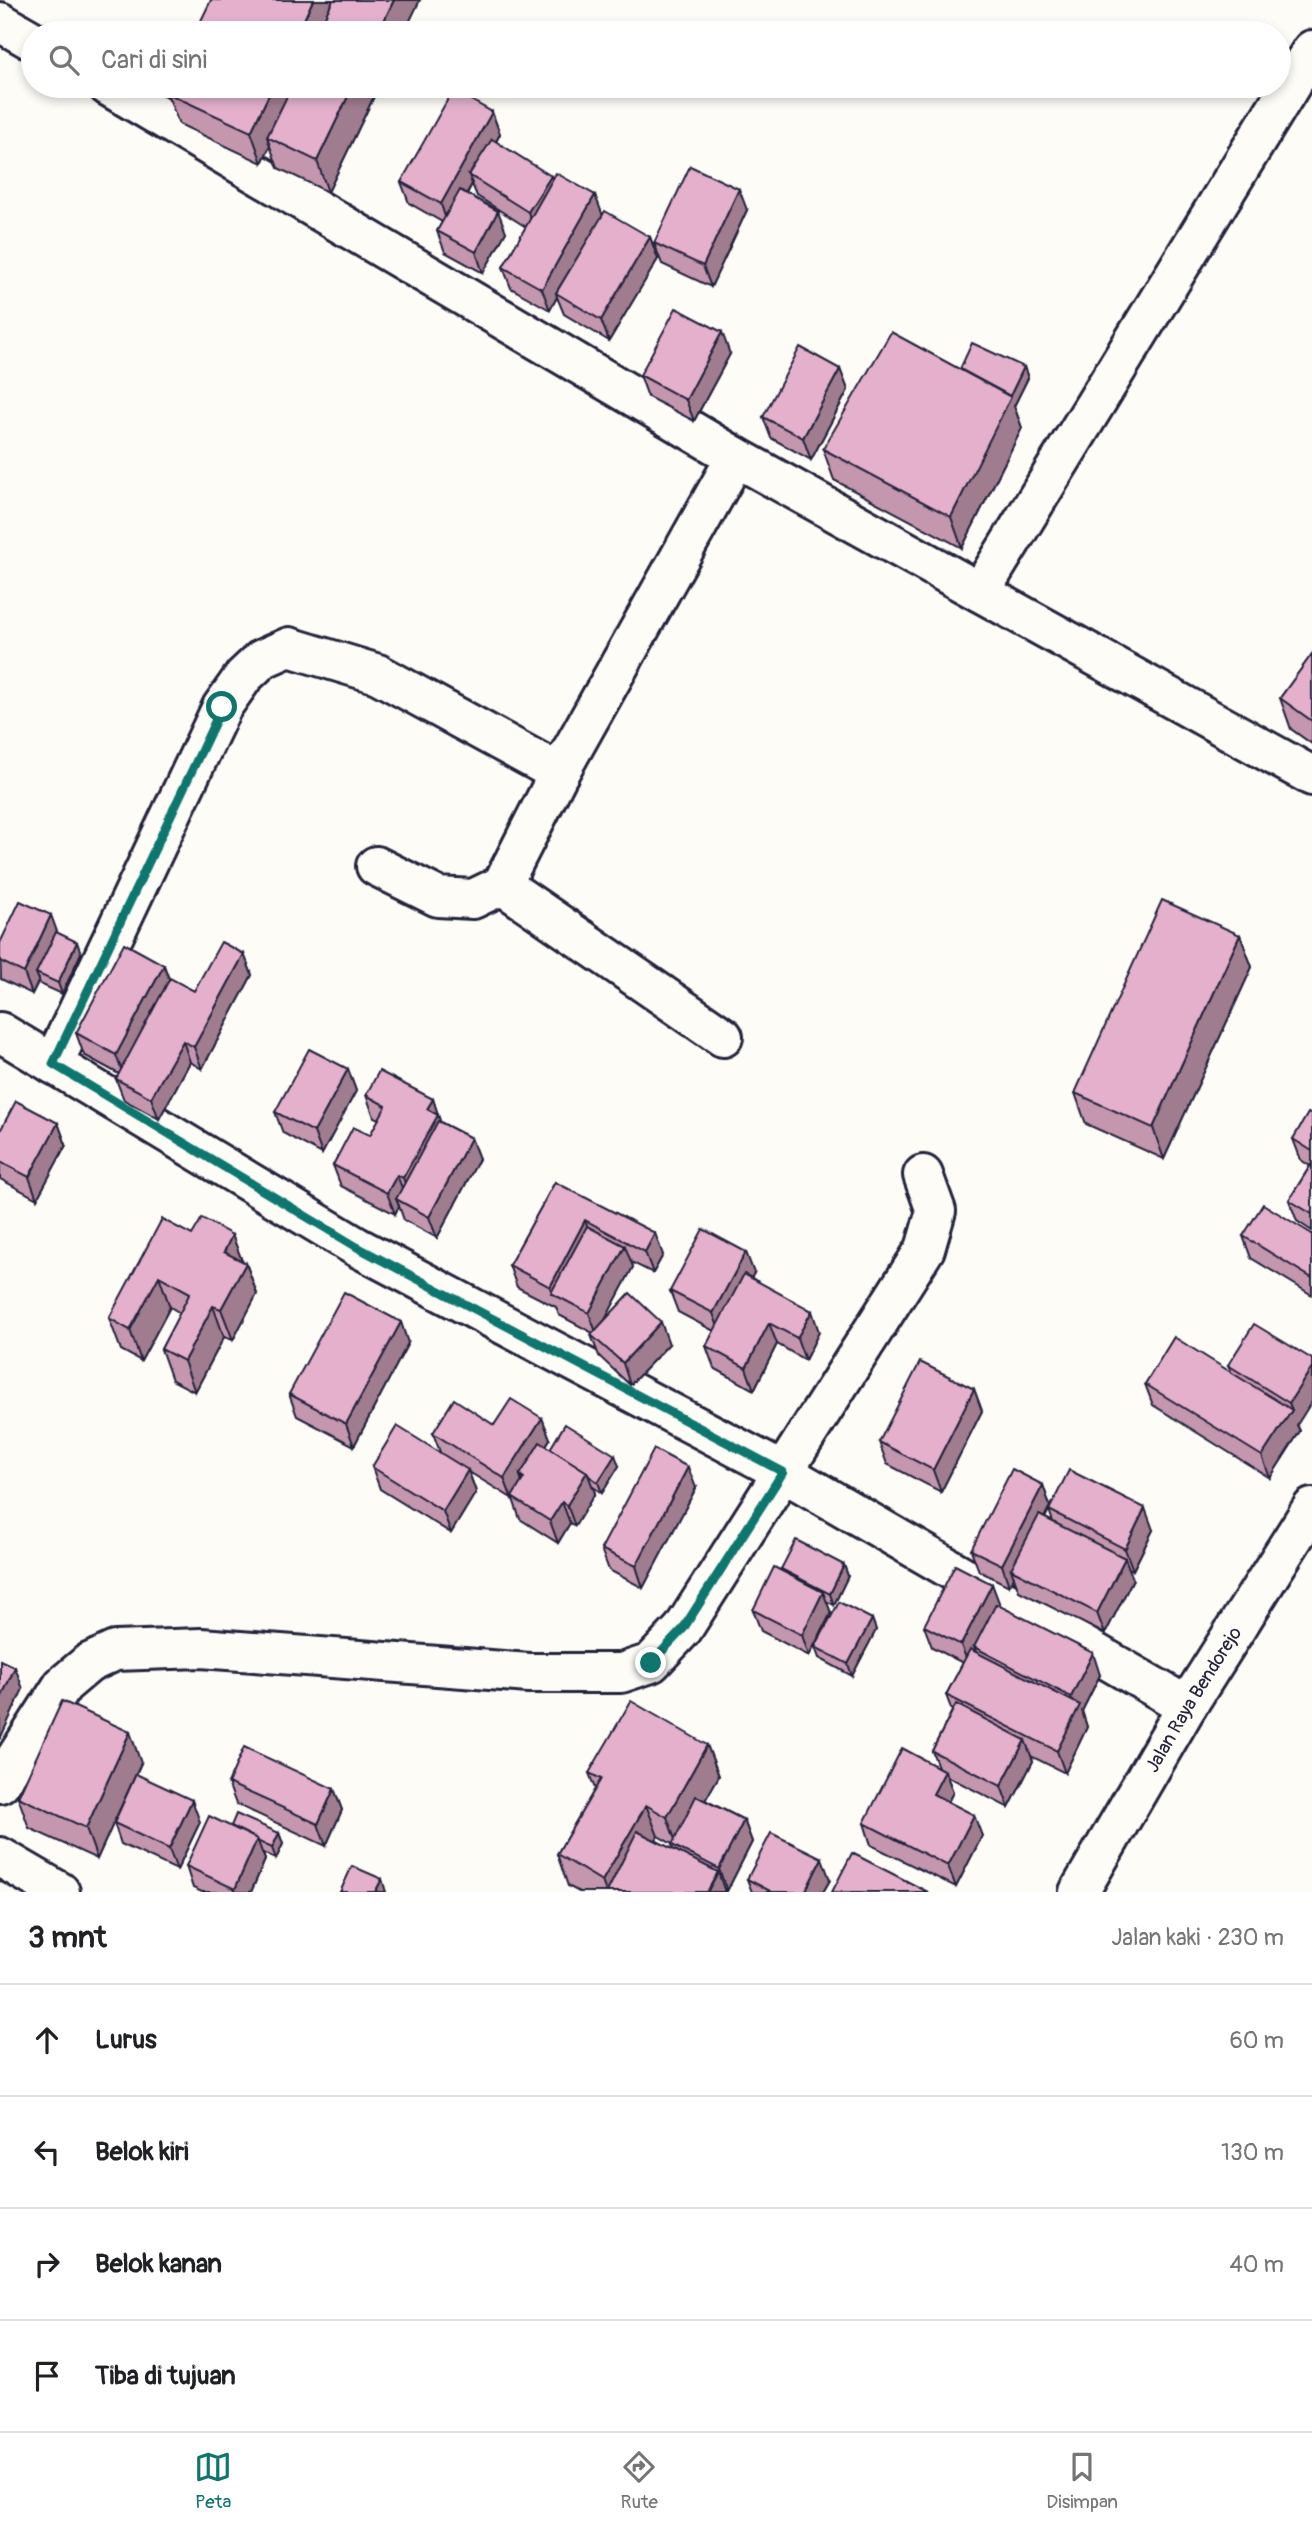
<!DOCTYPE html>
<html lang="id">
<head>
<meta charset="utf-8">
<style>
	:root { --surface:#fff; --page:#f6f6f6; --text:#202124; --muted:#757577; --line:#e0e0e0; --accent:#0f766e }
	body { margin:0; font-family:Pangolin,sans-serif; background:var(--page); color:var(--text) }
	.stop { position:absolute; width:21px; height:21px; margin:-16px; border:5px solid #0f766e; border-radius:50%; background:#fff }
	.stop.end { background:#0f766e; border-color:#fff; box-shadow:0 2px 7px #0008 }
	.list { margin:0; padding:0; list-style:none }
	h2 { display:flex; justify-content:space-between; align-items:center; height:91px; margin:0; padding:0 28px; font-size:30px }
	h2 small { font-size:23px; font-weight:400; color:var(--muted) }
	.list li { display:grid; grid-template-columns:46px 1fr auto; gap:21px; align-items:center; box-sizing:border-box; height:112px; padding:0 28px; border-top:2px solid var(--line) }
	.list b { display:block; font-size:26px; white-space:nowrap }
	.list em { font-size:23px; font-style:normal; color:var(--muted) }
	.icon { flex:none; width:38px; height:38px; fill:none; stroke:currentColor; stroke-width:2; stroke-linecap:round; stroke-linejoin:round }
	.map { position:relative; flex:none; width:1312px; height:1892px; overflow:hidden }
	.search { position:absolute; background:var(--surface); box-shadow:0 4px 10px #0003; left:21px; right:21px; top:21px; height:77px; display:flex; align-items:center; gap:18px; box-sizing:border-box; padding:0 24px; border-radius:38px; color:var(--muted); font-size:26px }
	.sheet { height:539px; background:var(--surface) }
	nav { display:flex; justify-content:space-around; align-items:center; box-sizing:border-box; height:98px; border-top:2px solid var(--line); background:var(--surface); font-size:19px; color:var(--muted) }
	nav a { display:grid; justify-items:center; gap:4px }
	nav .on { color:var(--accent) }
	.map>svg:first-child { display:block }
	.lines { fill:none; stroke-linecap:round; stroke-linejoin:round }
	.minor-casing { stroke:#22223b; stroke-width:44 }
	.secondary-casing { stroke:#22223b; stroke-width:44 }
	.minor { stroke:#fdfcf7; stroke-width:38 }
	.secondary { stroke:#fdfcf7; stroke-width:38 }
	.wall { fill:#c497af; stroke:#22223b; stroke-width:2; fill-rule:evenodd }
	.shaded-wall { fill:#a07b8f; stroke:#22223b; stroke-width:2 }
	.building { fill:#e4b0cc; stroke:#22223b; stroke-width:2 }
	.route { stroke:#0f766e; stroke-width:9 }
	.labels { text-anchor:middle; stroke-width:6; stroke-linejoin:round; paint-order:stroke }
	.street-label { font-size:19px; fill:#22223b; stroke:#fdfcf7 }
</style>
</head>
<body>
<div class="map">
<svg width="1312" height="1892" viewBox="0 0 1312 1892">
	<rect width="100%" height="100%" fill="#fdfcf7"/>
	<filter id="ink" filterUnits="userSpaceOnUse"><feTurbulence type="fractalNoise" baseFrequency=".0143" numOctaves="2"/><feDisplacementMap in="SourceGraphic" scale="14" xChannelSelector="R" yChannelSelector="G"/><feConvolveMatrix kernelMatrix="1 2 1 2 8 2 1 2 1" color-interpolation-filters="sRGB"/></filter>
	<g filter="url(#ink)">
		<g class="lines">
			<g class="minor-casing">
				<g id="minor">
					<path d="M0,22L33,41"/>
					<path d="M108,86L736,457L1312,776"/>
					<path d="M980,592L1312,50"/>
					<path d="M376,866L438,897L473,899L502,885L559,773L736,457"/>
					<path d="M502,885L723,1037"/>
					<path d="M0,1032L357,1247L783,1472L1187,1706"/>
					<path d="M53,1064L222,707L244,676L262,659L289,647L378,674L559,773"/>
					<path d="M0,1783L63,1685L89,1663L115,1651L201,1648L529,1673H621L651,1663L683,1629L925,1249L936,1211L923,1175"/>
					<path d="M0,1857L60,1892"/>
				</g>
			</g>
			<g class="secondary-casing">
				<g id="secondary">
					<path id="s1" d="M1079,1892L1187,1706L1312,1508"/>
				</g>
			</g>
			<use href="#minor" class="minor"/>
			<use href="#secondary" class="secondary"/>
		</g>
		<g class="wall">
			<path d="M379,86L328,192L278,168L270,146L262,163L179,124L167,93Z"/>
			<path d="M492,112L500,134L496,142L552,180L595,195L602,215L650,237L658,259L609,341L564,314L557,297L550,310L511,288L503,267L526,227L477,196L472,184L467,194L506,232L483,273L445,252L437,231L442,222L409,203L401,182Z"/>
			<path d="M747,210L711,287L662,264L654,243Z"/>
			<path d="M730,354L694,421L648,397L640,375Z"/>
			<path d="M1024,367L1028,378L1014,406L1022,428L962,548L834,480L823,449L960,369Z"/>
			<path d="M840,369L848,390L811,460L771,438L763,417Z"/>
			<path d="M1312,654V744L1291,729L1280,698Z"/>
			<path d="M57,933L81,953L62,994L40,984L39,980L32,994L1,979L0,943Z"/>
			<path d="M1240,935L1252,967L1164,1159L1086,1124L1075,1093Z"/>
			<path d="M244,954L252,975L202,1069L190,1062L159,1119L124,1100L116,1079L119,1074L84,1055L76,1033L169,979L194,991Z"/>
			<path d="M348,1069L356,1091L322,1154L283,1133L275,1112Z"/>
			<path d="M366,1095L433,1099L440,1122L471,1138L479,1159L437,1238L404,1220L399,1206L395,1214L341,1186L333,1165L370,1135L379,1119L374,1117Z"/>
			<path d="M1312,1115V1231L1297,1221L1289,1200L1310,1166L1301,1160L1293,1139Z"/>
			<path d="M58,1123L66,1145L37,1199L0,1179V1131Z"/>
			<path d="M555,1182L663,1255L653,1273L631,1262L633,1267L604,1321L669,1344L630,1385L599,1356L591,1335L593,1333L559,1315L556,1307L517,1287L509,1265Z"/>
			<path d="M1312,1234V1295L1251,1258L1243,1236Z"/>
			<path d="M192,1235H232L242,1261L246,1263L257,1294L233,1340L224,1337L195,1392L172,1380L161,1349L180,1313L170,1307L141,1361L121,1350L109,1318Z"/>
			<path d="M754,1273L751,1278L819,1332L805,1360L777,1344L754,1390L714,1368L706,1346L714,1331L678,1312L670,1291Z"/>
			<path d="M408,1343L354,1446L297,1416L289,1394Z"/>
			<path d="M1312,1359L1297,1425L1300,1431L1270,1478L1153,1405L1145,1384L1231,1372L1228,1365Z"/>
			<path d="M974,1389L982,1411L941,1492L887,1464L879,1442Z"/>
			<path d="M542,1418L550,1439L546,1446L550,1449L619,1466L602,1493L593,1487L595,1493L575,1526L570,1523L558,1543L520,1519L513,1499L469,1472L476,1492L451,1533L380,1489L372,1467L440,1452L433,1433Z"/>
			<path d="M1043,1485L1050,1506L1153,1530L1133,1570L1128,1568L1133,1579L1105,1634L1019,1591L1014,1577L1009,1586L979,1571L971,1550ZM1049,1510L1053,1522L1045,1518Z"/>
			<path d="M696,1488L643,1588L609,1570L601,1549Z"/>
			<path d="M844,1565L848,1576L834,1605L826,1601L831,1613L809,1656L761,1631L753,1610L782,1571L781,1569Z"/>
			<path d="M992,1584L999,1606L1100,1675L1082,1711L1087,1727L1065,1773L1031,1756L1033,1761L1009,1808L947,1776L953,1792L948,1802L982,1836L956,1887L871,1845L864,1823L938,1767L932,1751L952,1711L946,1695L963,1663L932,1647L924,1626Z"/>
			<path d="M872,1619L876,1630L852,1676L819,1658L815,1647Z"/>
			<path d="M707,1745L719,1776L705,1800L744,1820L752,1842L727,1891L724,1889L725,1892H579L568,1886L557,1854L595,1789L589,1773ZM658,1836L672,1844L673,1850L655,1840Z"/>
			<path d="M141,1763L136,1774L200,1822L177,1870L121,1844L114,1823V1821L97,1859L29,1828L18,1797Z"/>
			<path d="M228,1783L334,1789L342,1810L326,1846L236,1804Z"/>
			<path d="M231,1826L279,1833L283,1844L276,1859L263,1853L265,1860L251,1892H202L193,1888L186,1866Z"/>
			<path d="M747,1879L830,1880L823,1892H752Z"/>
		</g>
		<g class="shaded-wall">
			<path d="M313,0H339L324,33H298Z"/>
			<path d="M394,0H420L404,33H378Z"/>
			<path d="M273,86H299L267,137L270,146L262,163L251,132Z"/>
			<path d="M353,86H379L328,192L317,161Z"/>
			<path d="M492,112L500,134L475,179L469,175L472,184L448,226L441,204Z"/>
			<path d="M551,176L559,197L536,233L528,212Z"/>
			<path d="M739,189L747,210L711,287L703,266Z"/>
			<path d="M595,195L603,216L556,293L557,297L550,310L542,289Z"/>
			<path d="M498,211L506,232L483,273L476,252Z"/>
			<path d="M650,237L658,259L609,341L601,320Z"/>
			<path d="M722,332L730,354L694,421L686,400Z"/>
			<path d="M1024,367L1028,378L1014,406L1022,428L962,548L951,517Z"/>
			<path d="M840,369L848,390L811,460L803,438Z"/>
			<path d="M51,915L59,937L36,973L39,980L32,994L24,973Z"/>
			<path d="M1240,935L1252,967L1164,1159L1153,1128Z"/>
			<path d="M77,942L81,953L62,994L58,983Z"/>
			<path d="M244,954L252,975L202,1069L194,1047Z"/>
			<path d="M164,965L172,987L124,1077L116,1055Z"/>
			<path d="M183,1041L190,1062L159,1119L151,1098Z"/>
			<path d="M348,1069L356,1091L322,1154L314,1132Z"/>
			<path d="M433,1099L445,1136L411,1200L403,1178L427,1109Z"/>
			<path d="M58,1123L66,1145L37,1199L29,1177Z"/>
			<path d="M471,1138L479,1159L437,1238L429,1217Z"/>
			<path d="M397,1175L405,1196L396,1199L399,1206L395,1214L387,1193Z"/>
			<path d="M585,1220L593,1242L553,1294L550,1287Z"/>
			<path d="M655,1233L663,1255L653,1273L645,1252Z"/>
			<path d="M232,1235L244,1266L224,1252Z"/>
			<path d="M625,1246L633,1267L597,1335L589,1313Z"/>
			<path d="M746,1252L754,1273L721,1335L713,1313Z"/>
			<path d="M246,1263L257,1294L233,1340L221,1309Z"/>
			<path d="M159,1276L170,1307L141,1361L130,1330Z"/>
			<path d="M213,1306L224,1337L195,1392L184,1361Z"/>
			<path d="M812,1311L819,1332L805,1360L797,1338Z"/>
			<path d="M401,1322L408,1343L354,1446L346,1424Z"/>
			<path d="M661,1322L669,1344L630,1385L623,1363Z"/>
			<path d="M769,1323L777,1344L754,1390L746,1368Z"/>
			<path d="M1312,1367V1401L1297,1425L1300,1431L1270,1478L1262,1456L1292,1410L1289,1403Z"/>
			<path d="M974,1389L982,1411L941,1492L933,1470Z"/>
			<path d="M542,1418L550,1439L525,1479L520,1475L522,1483L512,1499L504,1478Z"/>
			<path d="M615,1455L619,1466L602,1493L598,1482Z"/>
			<path d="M688,1467L696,1488L643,1588L636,1566Z"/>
			<path d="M468,1470L476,1492L451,1533L443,1511Z"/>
			<path d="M587,1472L595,1493L575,1526L567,1505Z"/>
			<path d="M1043,1485L1050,1506L1017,1572L1011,1569L1014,1577L1009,1586L1002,1565Z"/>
			<path d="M562,1502L570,1523L558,1543L550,1521Z"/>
			<path d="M1145,1508L1153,1530L1133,1570L1125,1549Z"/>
			<path d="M1125,1558L1133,1579L1105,1634L1097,1613Z"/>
			<path d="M844,1565L848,1576L834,1605L830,1594Z"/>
			<path d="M992,1584L1000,1605L978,1649L974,1647L976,1652L969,1666L961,1645Z"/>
			<path d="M823,1592L831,1613L809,1656L802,1635Z"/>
			<path d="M872,1619L876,1630L852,1676L848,1664Z"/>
			<path d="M1093,1653L1100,1675L1082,1711L1087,1727L1065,1773L1057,1751L1076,1712L1071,1697Z"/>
			<path d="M15,1667L23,1689L0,1739V1700Z"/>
			<path d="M130,1732L141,1763L97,1859L86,1828Z"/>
			<path d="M1025,1740L1033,1761L1009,1808L1001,1786Z"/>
			<path d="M707,1745L719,1776L678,1848L667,1817Z"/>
			<path d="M945,1771L953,1792L941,1816L933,1794Z"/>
			<path d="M334,1789L342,1810L326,1846L318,1824Z"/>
			<path d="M192,1800L200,1822L177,1870L169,1849Z"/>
			<path d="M646,1805L658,1836L625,1892H606L602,1881Z"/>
			<path d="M974,1815L982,1836L956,1887L948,1866Z"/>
			<path d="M744,1820L752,1842L727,1891L719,1869Z"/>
			<path d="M279,1833L283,1844L276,1859L272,1848Z"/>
			<path d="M257,1839L265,1860L251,1892H236L235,1889Z"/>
			<path d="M822,1858L830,1880L823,1892H805Z"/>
			<path d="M718,1872L725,1892H707Z"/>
			<path d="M382,1879L386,1892H375Z"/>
		</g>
		<g class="building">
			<path d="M211,0H313L298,33H195Z"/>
			<path d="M333,0H394L378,33H317Z"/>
			<path d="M171,86H273L251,132L167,93Z"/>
			<path d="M292,86H353L317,161L267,137Z"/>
			<path d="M453,90L492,112L441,204L401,182Z"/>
			<path d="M492,139L551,176L528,212L469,175Z"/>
			<path d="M690,166L739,189L703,266L654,243Z"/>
			<path d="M556,173L595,195L542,289L503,267Z"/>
			<path d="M460,190L498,211L476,252L437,231Z"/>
			<path d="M605,211L650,237L601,320L556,293Z"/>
			<path d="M676,308L722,332L686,400L640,375Z"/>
			<path d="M891,332L1011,397L951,517L823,449Z"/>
			<path d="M972,343L1024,367L1010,396L960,369Z"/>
			<path d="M800,347L840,369L803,438L763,417Z"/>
			<path d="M1312,654V721L1280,698Z"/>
			<path d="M1162,900L1240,935L1153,1128L1075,1093Z"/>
			<path d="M20,901L51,915L24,973L0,961V943Z"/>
			<path d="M56,932L77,942L58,983L36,973Z"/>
			<path d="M221,942L244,954L194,1047L183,1041L151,1098L116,1079L170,978L194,991Z"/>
			<path d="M124,943L164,965L116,1055L76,1033Z"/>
			<path d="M309,1049L348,1069L314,1132L275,1112Z"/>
			<path d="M379,1071L433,1099L427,1109L438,1115L403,1178L397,1175L387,1193L333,1165L353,1127L370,1135L386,1106L366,1095Z"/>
			<path d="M16,1101L58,1123L29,1177L0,1162V1131Z"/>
			<path d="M1308,1113L1312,1115V1151L1293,1139Z"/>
			<path d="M438,1121L471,1138L429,1217L396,1199Z"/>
			<path d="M1312,1163V1214L1289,1200Z"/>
			<path d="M555,1182L655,1233L645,1252L585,1220L550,1287L509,1265Z"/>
			<path d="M1263,1204L1312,1234V1278L1243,1236Z"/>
			<path d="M202,1218L232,1235L224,1252L246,1263L221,1309L213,1306L184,1361L161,1349L190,1293L159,1276L130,1330L109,1318L162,1219L192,1235Z"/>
			<path d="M587,1226L625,1246L589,1313L551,1293Z"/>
			<path d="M703,1229L746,1252L713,1313L670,1291Z"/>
			<path d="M744,1274L812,1311L797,1338L769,1323L746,1368L706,1346Z"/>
			<path d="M344,1292L401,1322L346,1424L289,1394Z"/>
			<path d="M630,1293L661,1322L623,1363L591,1335Z"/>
			<path d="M1254,1324L1312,1359V1367L1289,1403L1228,1365Z"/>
			<path d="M1174,1337L1292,1410L1262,1456L1145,1384Z"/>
			<path d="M920,1362L974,1389L933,1470L879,1442Z"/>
			<path d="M454,1399L494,1425L511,1399L542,1418L504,1478L433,1433Z"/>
			<path d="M565,1424L615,1455L598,1482L589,1476L587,1472L550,1449Z"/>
			<path d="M397,1426L468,1470L443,1511L372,1467Z"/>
			<path d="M540,1442L587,1472L567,1505L562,1502L550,1521L512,1497L524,1478L520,1475Z"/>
			<path d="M654,1449L688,1467L636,1566L601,1549Z"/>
			<path d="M1012,1469L1043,1485L1002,1565L971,1550Z"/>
			<path d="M1069,1470L1145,1508L1125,1549L1049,1510Z"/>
			<path d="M1039,1515L1125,1558L1097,1613L1011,1569Z"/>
			<path d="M796,1540L844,1565L830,1594L781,1569Z"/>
			<path d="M955,1565L992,1584L961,1645L924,1626Z"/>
			<path d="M774,1567L823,1592L802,1635L753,1610Z"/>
			<path d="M839,1602L872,1619L848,1664L815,1647Z"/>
			<path d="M996,1604L1093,1653L1071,1697L974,1647Z"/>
			<path d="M970,1649L1080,1705L1057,1751L946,1695Z"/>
			<path d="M0,1660L15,1667L0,1700Z"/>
			<path d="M62,1701L130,1732L86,1828L18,1797Z"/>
			<path d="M631,1701L707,1745L667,1817L646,1805L602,1881L557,1854L601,1779L589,1773Z"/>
			<path d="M956,1704L1025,1740L1001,1786L932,1751Z"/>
			<path d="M244,1747L334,1789L318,1824L228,1783Z"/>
			<path d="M902,1748L945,1771L933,1794L974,1815L948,1866L864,1823Z"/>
			<path d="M136,1774L192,1800L169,1849L114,1823Z"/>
			<path d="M696,1796L744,1820L719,1869L672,1845Z"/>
			<path d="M236,1814L279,1833L272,1848L259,1842L257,1839L231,1826Z"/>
			<path d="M209,1816L257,1839L235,1889L186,1866Z"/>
			<path d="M637,1831L718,1872L707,1892H607Z"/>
			<path d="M771,1833L822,1858L805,1892H772L747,1879Z"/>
			<path d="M852,1853L928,1892H832Z"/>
			<path d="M352,1866L382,1879L375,1892H340Z"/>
		</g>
	</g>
	<g class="lines" filter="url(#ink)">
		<path class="route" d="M222,707L53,1064L357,1247L783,1472L683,1629L651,1663"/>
	</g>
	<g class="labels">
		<g class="street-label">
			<text dy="7" stroke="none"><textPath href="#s1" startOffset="224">Jalan Raya Bendorejo</textPath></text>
		</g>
	</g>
</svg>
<div class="stop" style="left:222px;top:707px"></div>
<div class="stop end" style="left:651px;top:1663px"></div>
<div class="search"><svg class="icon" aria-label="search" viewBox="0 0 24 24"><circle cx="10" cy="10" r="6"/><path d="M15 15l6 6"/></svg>Cari di sini</div>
</div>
<section class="sheet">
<h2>3 mnt<small>Jalan kaki · 230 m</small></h2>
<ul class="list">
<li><svg class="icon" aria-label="ahead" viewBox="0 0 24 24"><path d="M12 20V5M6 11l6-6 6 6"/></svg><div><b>Lurus</b></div><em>60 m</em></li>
<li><svg class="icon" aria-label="left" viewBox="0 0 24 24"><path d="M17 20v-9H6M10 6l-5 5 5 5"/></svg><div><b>Belok kiri</b></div><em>130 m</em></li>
<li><svg class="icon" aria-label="right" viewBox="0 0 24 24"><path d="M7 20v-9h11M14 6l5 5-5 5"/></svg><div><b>Belok kanan</b></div><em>40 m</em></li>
<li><svg class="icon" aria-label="arrive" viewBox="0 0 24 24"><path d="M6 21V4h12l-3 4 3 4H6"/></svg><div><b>Tiba di tujuan</b></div></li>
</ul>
</section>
<nav>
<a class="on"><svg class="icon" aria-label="map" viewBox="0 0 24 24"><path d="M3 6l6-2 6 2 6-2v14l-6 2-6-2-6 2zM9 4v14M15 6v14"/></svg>Peta</a>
<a><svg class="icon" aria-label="directions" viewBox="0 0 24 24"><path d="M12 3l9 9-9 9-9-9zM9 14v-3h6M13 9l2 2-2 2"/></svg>Rute</a>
<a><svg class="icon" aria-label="saved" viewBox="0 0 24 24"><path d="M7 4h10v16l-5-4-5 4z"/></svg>Disimpan</a>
</nav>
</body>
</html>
